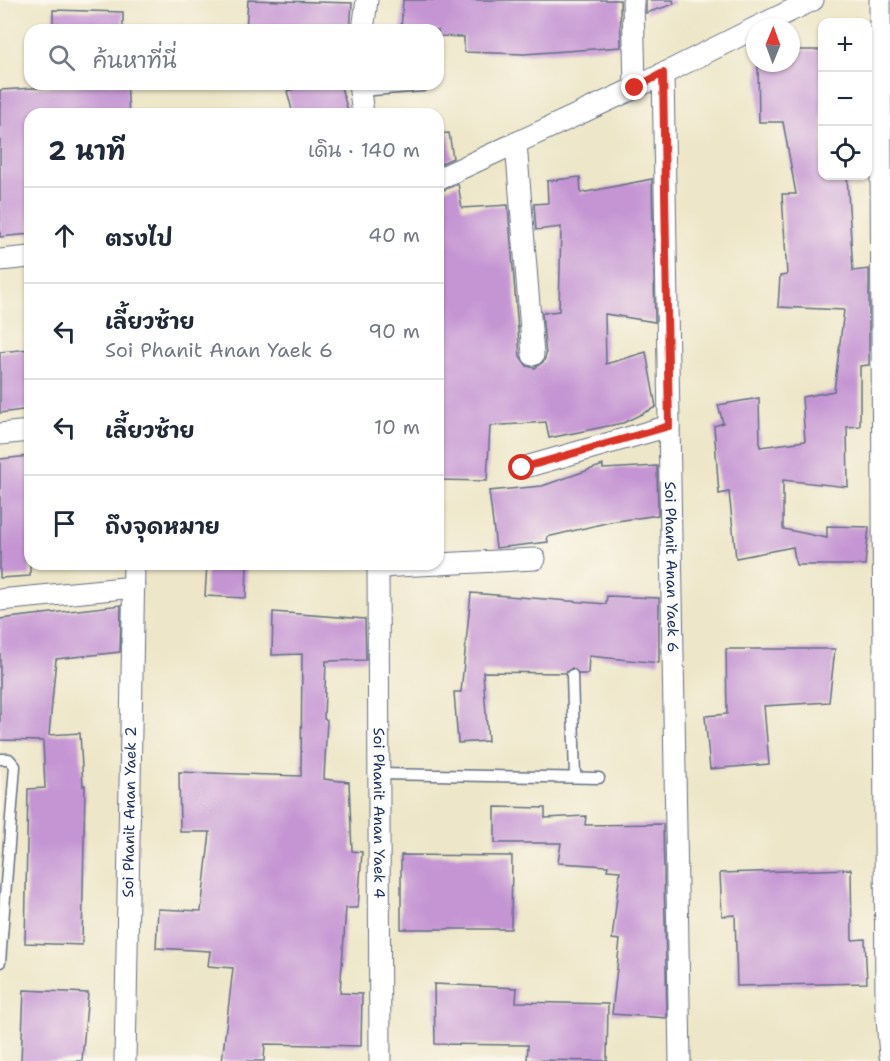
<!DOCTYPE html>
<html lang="th">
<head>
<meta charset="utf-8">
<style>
	:root { --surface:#fff; --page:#f6f6f7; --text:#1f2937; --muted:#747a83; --line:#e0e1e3 }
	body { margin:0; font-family:"Shantell Sans","Playpen Sans Thai",sans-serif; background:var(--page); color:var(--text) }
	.controls { position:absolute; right:18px; top:18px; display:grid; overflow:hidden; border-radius:12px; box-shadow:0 2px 4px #0004 }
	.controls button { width:54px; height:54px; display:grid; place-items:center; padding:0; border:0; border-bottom:2px solid var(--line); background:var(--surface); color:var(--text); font:30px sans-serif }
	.compass { position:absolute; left:746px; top:18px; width:54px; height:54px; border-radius:50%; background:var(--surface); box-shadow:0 2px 4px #0004; rotate:1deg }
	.stop { position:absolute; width:18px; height:18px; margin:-14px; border:4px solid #d93025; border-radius:50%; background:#fff }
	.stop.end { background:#d93025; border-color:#fff; box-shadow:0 2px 6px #0008 }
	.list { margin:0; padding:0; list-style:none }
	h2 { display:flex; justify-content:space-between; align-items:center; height:78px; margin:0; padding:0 24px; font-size:26px }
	h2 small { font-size:20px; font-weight:400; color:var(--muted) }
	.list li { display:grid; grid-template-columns:39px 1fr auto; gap:18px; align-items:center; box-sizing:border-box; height:96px; padding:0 24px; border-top:2px solid var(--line) }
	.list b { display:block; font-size:22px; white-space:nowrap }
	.list p { margin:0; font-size:20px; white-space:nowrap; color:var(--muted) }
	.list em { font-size:20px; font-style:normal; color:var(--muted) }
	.icon { flex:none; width:33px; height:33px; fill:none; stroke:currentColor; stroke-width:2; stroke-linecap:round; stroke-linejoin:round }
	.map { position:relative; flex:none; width:890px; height:1061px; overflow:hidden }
	.search { position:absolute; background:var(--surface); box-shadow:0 2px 4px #0004; left:24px; top:24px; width:420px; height:66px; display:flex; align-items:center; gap:15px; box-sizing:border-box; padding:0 21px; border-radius:18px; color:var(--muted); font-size:22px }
	.panel { position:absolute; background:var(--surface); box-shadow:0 2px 4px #0004; left:24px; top:108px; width:420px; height:462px; border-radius:18px }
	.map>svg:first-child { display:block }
	.building { fill:#c494d3 }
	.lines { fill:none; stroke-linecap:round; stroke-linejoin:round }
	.lane-casing { stroke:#646f83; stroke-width:13 }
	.street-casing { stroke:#646f83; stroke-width:23 }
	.lane { stroke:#fff; stroke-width:10 }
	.street { stroke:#fff; stroke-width:21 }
	.route { stroke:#d93025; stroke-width:8 }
	.labels { text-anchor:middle; stroke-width:5; stroke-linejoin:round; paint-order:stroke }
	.street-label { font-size:15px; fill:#1b2f5e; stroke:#fbf7ec }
</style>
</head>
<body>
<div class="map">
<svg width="890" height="1061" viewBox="0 0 890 1061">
	<rect width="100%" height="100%" fill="#fbf7ec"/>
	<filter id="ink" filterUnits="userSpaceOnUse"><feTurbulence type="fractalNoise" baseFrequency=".0167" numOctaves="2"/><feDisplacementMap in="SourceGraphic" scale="12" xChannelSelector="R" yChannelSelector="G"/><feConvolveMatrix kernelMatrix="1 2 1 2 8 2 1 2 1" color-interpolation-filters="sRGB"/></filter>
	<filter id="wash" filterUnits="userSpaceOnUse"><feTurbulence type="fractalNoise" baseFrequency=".008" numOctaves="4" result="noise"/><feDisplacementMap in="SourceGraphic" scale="24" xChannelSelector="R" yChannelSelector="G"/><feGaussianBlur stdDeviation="1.35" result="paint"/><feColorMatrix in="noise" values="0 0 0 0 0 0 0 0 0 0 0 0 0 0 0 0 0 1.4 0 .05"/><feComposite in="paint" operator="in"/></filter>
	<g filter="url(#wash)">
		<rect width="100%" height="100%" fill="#ede6c8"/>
		<g id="blocks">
			<g class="building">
				<path d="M248,0L352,3L350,30H246Z"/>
				<path d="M403,0H620L621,47L524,54L464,52V37L438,36V30H401Z"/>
				<path d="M646,0H673L674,4L646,13Z"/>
				<path d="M53,10L123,12V30H53Z"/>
				<path d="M791,50H822V176H847L853,271L869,269V365L860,366V426L847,427L848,487L783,480V529L827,538V526L869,527L865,565H796L793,547L736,558L729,492L719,494L714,426L723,423L718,405L759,398L760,447L805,441L802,397L834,391L844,310L778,307L780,276L787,275L782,194H796L783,122H759L758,63H791Z"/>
				<path d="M102,84H127L129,114H30V234L0,237V90Z"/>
				<path d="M310,84H340L349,114H293L287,91Z"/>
				<path d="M449,133L453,158L438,165V134Z"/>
				<path d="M580,177L581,193L652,179L655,322L605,314L606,364L646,352L656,407L623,423L549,438L546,422L490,426L487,481L438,480V192L458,184L462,208L508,205L520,356L527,366L535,368L544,361L546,355L542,313L559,311L561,227L536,230L534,204L548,203L547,181Z"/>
				<path d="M30,349V409L0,413V352Z"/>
				<path d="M30,456V576L0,578V459Z"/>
				<path d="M603,465V469L657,466L658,515L610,522L547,537L548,542L496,548L489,491L542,486Z"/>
				<path d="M207,564H247L246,598L205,596Z"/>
				<path d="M471,593L606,604L607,596L659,598V663L589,656L588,674H579L572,668L565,673L483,672L488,741L458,743L454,692H461Z"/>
				<path d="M121,605L120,652L56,659L49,735L80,733L83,786L85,785L82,945L25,943L28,789L45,788L43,741L0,740V619Z"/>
				<path d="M273,612L365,619L366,660L326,661L324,719L327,720L324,779L349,782L352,851L362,852L358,908H346L340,993L362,994L361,1046L265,1044L264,1061H222L233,968L208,966L210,951L156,948L158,909L201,911L210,832H180L179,772L301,776L302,654L272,655Z"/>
				<path d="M726,649H835L829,702L764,706L769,764L710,769L705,716L727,714Z"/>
				<path d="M495,807L545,808V818L586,816L585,825L663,824L667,1018L612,1014L620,940L612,939L620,871L607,870L608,866L558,863L561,843H495Z"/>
				<path d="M401,855L512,856L511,929H401Z"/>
				<path d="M851,869L852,940L865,939L867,983L737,986L735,915L722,916L720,873Z"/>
				<path d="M434,984L517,988L516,1002L608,1004L607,1061L527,1060L528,1045L435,1044Z"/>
				<path d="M24,990L88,993L82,1061H21Z"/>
			</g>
		</g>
	</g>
	<g filter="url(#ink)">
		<use href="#blocks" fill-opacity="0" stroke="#646f83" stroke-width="1.5"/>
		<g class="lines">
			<g class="lane-casing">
				<g id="lane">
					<path d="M360,91L423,86"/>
					<path d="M572,675L575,777"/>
					<path d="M0,759H9L15,766L0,962"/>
					<path d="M379,774L599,778"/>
				</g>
			</g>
			<g class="street-casing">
				<g id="street">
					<path d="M633,0L635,88"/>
					<path d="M880,0L886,1006L890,1056"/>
					<path d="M757,27L813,0"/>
					<path d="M363,30L367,0"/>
					<path id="s1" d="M663,73L680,1061"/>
					<path d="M359,84L363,114"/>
					<path d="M516,143L533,355"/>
					<path d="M438,179L635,88L755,28"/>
					<path d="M0,260L30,257"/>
					<path d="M0,434L30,431"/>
					<path d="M522,468L669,426"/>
					<path id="s2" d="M378,564L380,1061"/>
					<path d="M438,564L535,559"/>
					<path d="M378,567L438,564"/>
					<path d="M0,600L134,587"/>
					<path id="s3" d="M125,1061L134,564"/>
				</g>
			</g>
			<use href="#lane" class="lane"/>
			<use href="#street" class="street"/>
		</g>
	</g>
	<g class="lines" filter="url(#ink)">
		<path class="route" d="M522,468L669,426L663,73L635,88"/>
	</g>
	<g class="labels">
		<g class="street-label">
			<text dy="5" stroke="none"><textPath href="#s1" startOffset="494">Soi Phanit Anan Yaek 6</textPath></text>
			<text dy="5" stroke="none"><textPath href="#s3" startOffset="249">Soi Phanit Anan Yaek 2</textPath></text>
			<text dy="5" stroke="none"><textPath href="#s2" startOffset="249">Soi Phanit Anan Yaek 4</textPath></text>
		</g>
	</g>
</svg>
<div class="controls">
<button>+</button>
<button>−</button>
<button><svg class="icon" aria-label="locate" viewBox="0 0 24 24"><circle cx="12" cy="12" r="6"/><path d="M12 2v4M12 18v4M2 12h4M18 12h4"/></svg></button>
</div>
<svg class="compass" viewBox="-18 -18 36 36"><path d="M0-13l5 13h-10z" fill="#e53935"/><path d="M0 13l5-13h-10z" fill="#747a83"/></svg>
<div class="stop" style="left:522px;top:468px"></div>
<div class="stop end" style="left:635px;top:88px"></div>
<div class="search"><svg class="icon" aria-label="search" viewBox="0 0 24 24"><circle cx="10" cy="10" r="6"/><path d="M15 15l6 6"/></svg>ค้นหาที่นี่</div>
<section class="panel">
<h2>2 นาที<small>เดิน · 140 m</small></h2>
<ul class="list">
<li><svg class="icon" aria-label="ahead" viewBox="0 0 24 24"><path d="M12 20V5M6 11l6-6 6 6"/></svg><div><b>ตรงไป</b></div><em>40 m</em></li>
<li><svg class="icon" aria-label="left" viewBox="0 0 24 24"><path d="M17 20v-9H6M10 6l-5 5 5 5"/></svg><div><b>เลี้ยวซ้าย</b><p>Soi Phanit Anan Yaek 6</p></div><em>90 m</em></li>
<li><svg class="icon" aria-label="left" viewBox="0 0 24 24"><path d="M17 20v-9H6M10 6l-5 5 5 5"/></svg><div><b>เลี้ยวซ้าย</b></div><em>10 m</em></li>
<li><svg class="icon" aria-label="arrive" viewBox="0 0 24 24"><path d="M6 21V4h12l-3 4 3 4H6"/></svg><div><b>ถึงจุดหมาย</b></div></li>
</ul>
</section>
</div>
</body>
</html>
